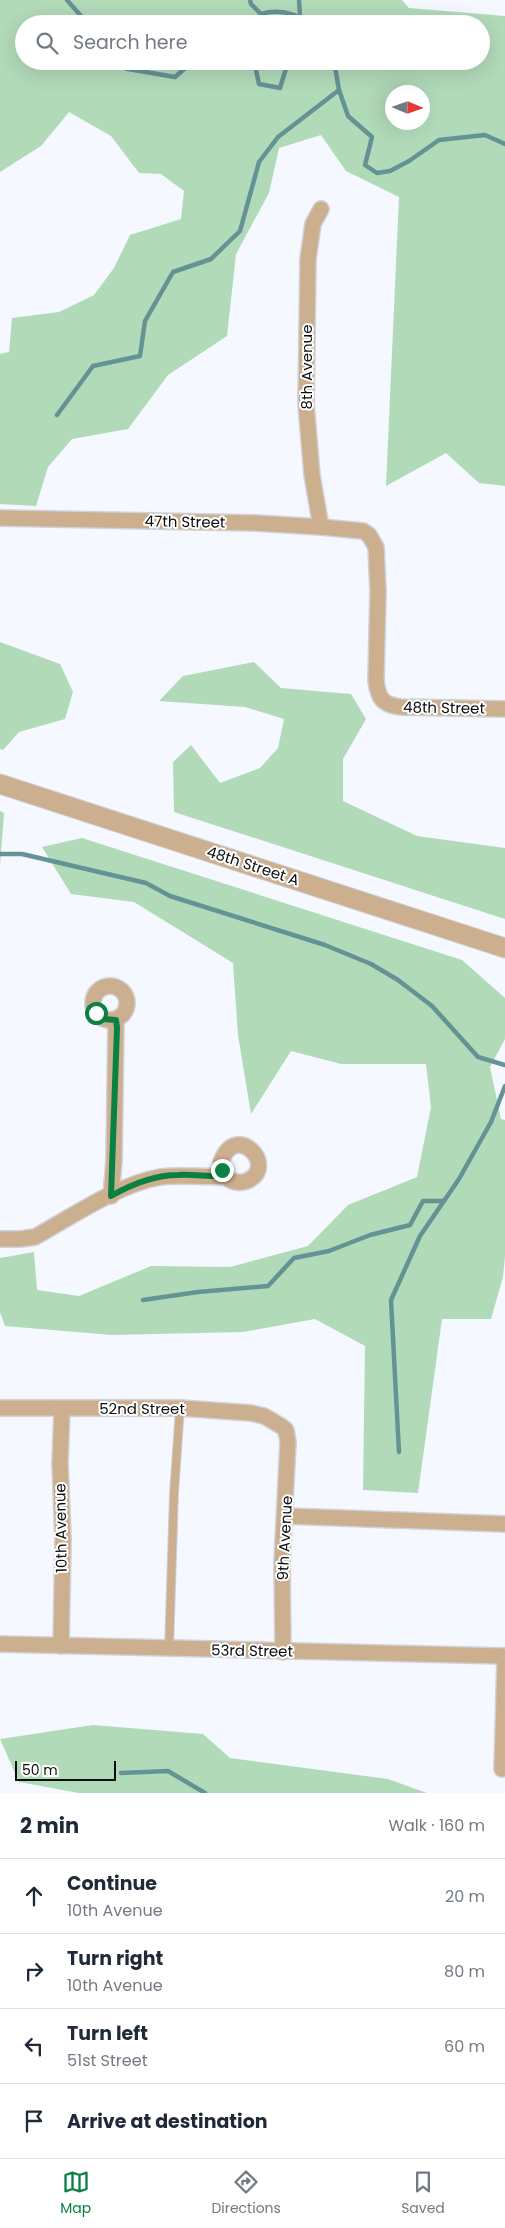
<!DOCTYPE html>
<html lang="en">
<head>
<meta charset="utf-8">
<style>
	:root { --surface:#fff; --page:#f6f6f7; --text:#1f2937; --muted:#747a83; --line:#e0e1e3; --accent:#0b8043 }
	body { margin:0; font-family:Poppins,sans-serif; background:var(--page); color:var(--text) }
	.compass { position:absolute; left:385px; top:85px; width:45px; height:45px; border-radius:50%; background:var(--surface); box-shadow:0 5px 20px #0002; rotate:92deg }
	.scale { position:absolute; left:15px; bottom:12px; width:101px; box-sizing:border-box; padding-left:5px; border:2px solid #0b0c0f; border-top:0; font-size:14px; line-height:18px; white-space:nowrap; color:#0b0c0f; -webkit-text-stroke:4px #fff; paint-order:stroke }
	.stop { position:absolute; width:15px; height:15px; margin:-11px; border:4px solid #0b8043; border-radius:50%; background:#fff }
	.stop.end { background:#0b8043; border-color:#fff; box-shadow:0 1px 5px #0008 }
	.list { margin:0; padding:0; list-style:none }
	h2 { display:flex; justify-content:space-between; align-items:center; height:65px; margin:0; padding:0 20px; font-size:21px }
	h2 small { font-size:16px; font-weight:400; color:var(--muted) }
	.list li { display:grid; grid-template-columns:32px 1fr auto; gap:15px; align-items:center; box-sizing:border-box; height:75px; padding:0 20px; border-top:1px solid var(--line) }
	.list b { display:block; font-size:19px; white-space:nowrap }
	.list p { margin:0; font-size:16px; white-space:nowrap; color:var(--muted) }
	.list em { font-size:16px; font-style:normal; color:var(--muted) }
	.icon { flex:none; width:28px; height:28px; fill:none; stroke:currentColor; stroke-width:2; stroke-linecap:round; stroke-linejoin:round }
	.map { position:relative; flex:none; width:505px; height:1793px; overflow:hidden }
	.search { position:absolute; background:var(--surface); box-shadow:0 5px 20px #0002; left:15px; right:15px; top:15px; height:55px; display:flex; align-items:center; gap:12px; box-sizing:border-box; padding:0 18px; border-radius:28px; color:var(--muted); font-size:19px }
	.sheet { height:365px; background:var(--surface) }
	nav { display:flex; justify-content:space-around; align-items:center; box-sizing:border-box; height:70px; border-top:1px solid var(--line); background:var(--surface); font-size:14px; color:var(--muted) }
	nav a { display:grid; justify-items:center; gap:2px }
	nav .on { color:var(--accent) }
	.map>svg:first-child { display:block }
	.green { fill:#b1dab9; fill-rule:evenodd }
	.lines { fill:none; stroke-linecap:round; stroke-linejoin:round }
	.stream { stroke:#659294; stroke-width:4.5 }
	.service-casing { stroke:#d0d2d8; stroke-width:10 }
	.minor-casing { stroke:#d0d2d8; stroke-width:18 }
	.tertiary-casing { stroke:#d0d2d8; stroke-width:21 }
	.service { stroke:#ccaf8e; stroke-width:8 }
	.minor { stroke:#ccaf8e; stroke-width:15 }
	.tertiary { stroke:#ccaf8e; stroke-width:19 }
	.route { stroke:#0b8043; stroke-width:6 }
	.labels { text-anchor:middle; stroke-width:4; stroke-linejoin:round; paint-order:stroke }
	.street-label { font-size:15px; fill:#0b0c0f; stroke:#fff }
</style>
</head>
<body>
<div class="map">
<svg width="505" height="1793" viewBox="0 0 505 1793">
	<rect width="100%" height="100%" fill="#f5f8fe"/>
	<g class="green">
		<path d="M0,0H402L409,8L505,16V486L479,483L446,453L386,486L399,197L346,171L321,135L279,148L269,193L236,254L227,336L168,375L128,429L72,439L48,467L36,506L0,504V354L9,352L12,318L59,312L94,295L114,268L130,235L181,219L184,191L161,174L139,173L111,136L69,112L41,146L0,172ZM24,24H481V61H24ZM392,92H422V122H392Z"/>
		<path d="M0,642L60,664L73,692L65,719L19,732L3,750L0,749Z"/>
		<path d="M254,662L281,688L351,694L366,719L343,759V801L417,836L505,848V919L174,812L173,762L191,745L220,783L260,768L278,748L284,719L245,707L159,701L183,676Z"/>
		<path d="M0,811L4,813L0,866Z"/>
		<path d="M82,838L462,960L505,998V1039L490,1067L501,1119L505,1120V1256L503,1277L491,1319H442L418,1493L363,1490L365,1346L315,1319L243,1332L112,1335L5,1326L0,1312V1258L34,1252L37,1290L79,1296L151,1266L230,1267L308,1246L348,1205L417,1177L431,1107L426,1064H341L291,1051L251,1114L238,1035L233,963L134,902L71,894L42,847Z"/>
		<path d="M93,1725L203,1734L230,1758L388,1779L427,1793H79L19,1782L0,1739Z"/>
	</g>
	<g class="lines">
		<g class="stream">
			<path d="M67,0L88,24"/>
			<path d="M250,0L251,4L261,14"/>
			<path d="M299,0L300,16"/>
			<path d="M266,24L261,14C279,9 294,12 309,24"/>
			<path d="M103,61L128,69L175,77L193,61"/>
			<path d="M254,61L259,84L280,88L287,65L285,61"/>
			<path d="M334,61L339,90L348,116L372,137L365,165L377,173L390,171L409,161L439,140L485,135L505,144"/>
			<path d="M57,415L93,366L140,356L145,321L173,272L211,259L240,231L259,162L278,137L339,90"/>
			<path d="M0,854H22L146,883L170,896L325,945L371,964L398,980L432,1006L478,1057L505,1065"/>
			<path d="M143,1300L198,1292L268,1286L294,1258L329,1251L370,1235L410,1225L423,1201H444"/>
			<path d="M399,1452L391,1300L420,1236L459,1179L491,1122L505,1086"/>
			<path d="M121,1773L168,1771L205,1793"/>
		</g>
		<g class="service-casing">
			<path id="service" d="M169,1649L174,1493L180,1408"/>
		</g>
		<g class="minor-casing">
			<g id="minor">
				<path d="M321,209L313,224L308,259L306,404L312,475L321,527"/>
				<path d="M0,518L255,523L321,527L363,531L369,535L376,547L378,591L376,680C378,699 383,705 401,707L505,709"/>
				<circle cx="110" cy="1003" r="17"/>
				<path d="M111,1196L114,1161L116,1020"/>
				<path d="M0,1239H20L35,1237C71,1217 119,1184 160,1177C182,1174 203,1178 225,1176C231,1182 238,1184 247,1181C279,1167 236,1120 221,1162L225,1176"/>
				<path d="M0,1408H180L251,1413L264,1416L281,1426L286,1430L288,1442L282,1562L283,1652"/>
				<path d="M286,1516L505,1524"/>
				<path d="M0,1644L505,1656"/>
				<path d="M61,1646L63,1540L60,1463L62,1409"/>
				<path d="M502,1769L505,1658"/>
			</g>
		</g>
		<g class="tertiary-casing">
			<path id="tertiary" d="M0,784L505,948"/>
		</g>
		<use href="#service" class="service"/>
		<use href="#minor" class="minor"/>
		<use href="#tertiary" class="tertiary"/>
	</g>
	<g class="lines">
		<path class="route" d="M96,1013L103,1019L116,1020L117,1028L111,1196C132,1184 154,1175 178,1175C194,1174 209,1177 225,1176L222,1170"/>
	</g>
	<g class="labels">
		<g class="street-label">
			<text transform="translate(307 367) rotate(-90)" y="5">8th Avenue</text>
			<text transform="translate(185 522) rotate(1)" y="5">47th Street</text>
			<text transform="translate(444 708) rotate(1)" y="5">48th Street</text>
			<text transform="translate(253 866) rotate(18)" y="5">48th Street A</text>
			<text x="142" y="1414">52nd Street</text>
			<text transform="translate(61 1528) rotate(-91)" y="5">10th Avenue</text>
			<text transform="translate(285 1538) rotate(-87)" y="5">9th Avenue</text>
			<text transform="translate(252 1651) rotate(1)" y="5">53rd Street</text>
		</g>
	</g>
</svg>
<svg class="compass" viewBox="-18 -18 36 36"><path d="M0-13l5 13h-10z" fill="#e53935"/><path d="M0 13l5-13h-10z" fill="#747a83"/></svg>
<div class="scale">50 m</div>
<div class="stop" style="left:96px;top:1013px"></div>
<div class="stop end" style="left:222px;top:1170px"></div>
<div class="search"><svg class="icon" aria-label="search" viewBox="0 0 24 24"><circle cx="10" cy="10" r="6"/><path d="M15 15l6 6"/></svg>Search here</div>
</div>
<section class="sheet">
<h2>2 min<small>Walk · 160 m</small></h2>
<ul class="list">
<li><svg class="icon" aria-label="ahead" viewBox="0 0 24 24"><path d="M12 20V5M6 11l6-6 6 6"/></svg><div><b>Continue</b><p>10th Avenue</p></div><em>20 m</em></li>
<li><svg class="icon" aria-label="right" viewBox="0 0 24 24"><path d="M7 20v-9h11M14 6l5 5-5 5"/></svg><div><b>Turn right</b><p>10th Avenue</p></div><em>80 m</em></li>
<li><svg class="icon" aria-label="left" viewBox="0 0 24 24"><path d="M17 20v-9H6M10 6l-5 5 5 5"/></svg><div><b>Turn left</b><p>51st Street</p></div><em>60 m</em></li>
<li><svg class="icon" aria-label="arrive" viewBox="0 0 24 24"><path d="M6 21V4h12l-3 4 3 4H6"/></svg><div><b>Arrive at destination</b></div></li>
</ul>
</section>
<nav>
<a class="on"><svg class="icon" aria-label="map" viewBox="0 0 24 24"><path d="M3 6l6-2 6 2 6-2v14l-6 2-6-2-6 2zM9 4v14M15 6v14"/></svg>Map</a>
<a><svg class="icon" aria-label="directions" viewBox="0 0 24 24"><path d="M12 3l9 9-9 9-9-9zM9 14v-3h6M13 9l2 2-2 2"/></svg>Directions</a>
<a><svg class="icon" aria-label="saved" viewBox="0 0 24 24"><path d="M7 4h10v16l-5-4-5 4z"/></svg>Saved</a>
</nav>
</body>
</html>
